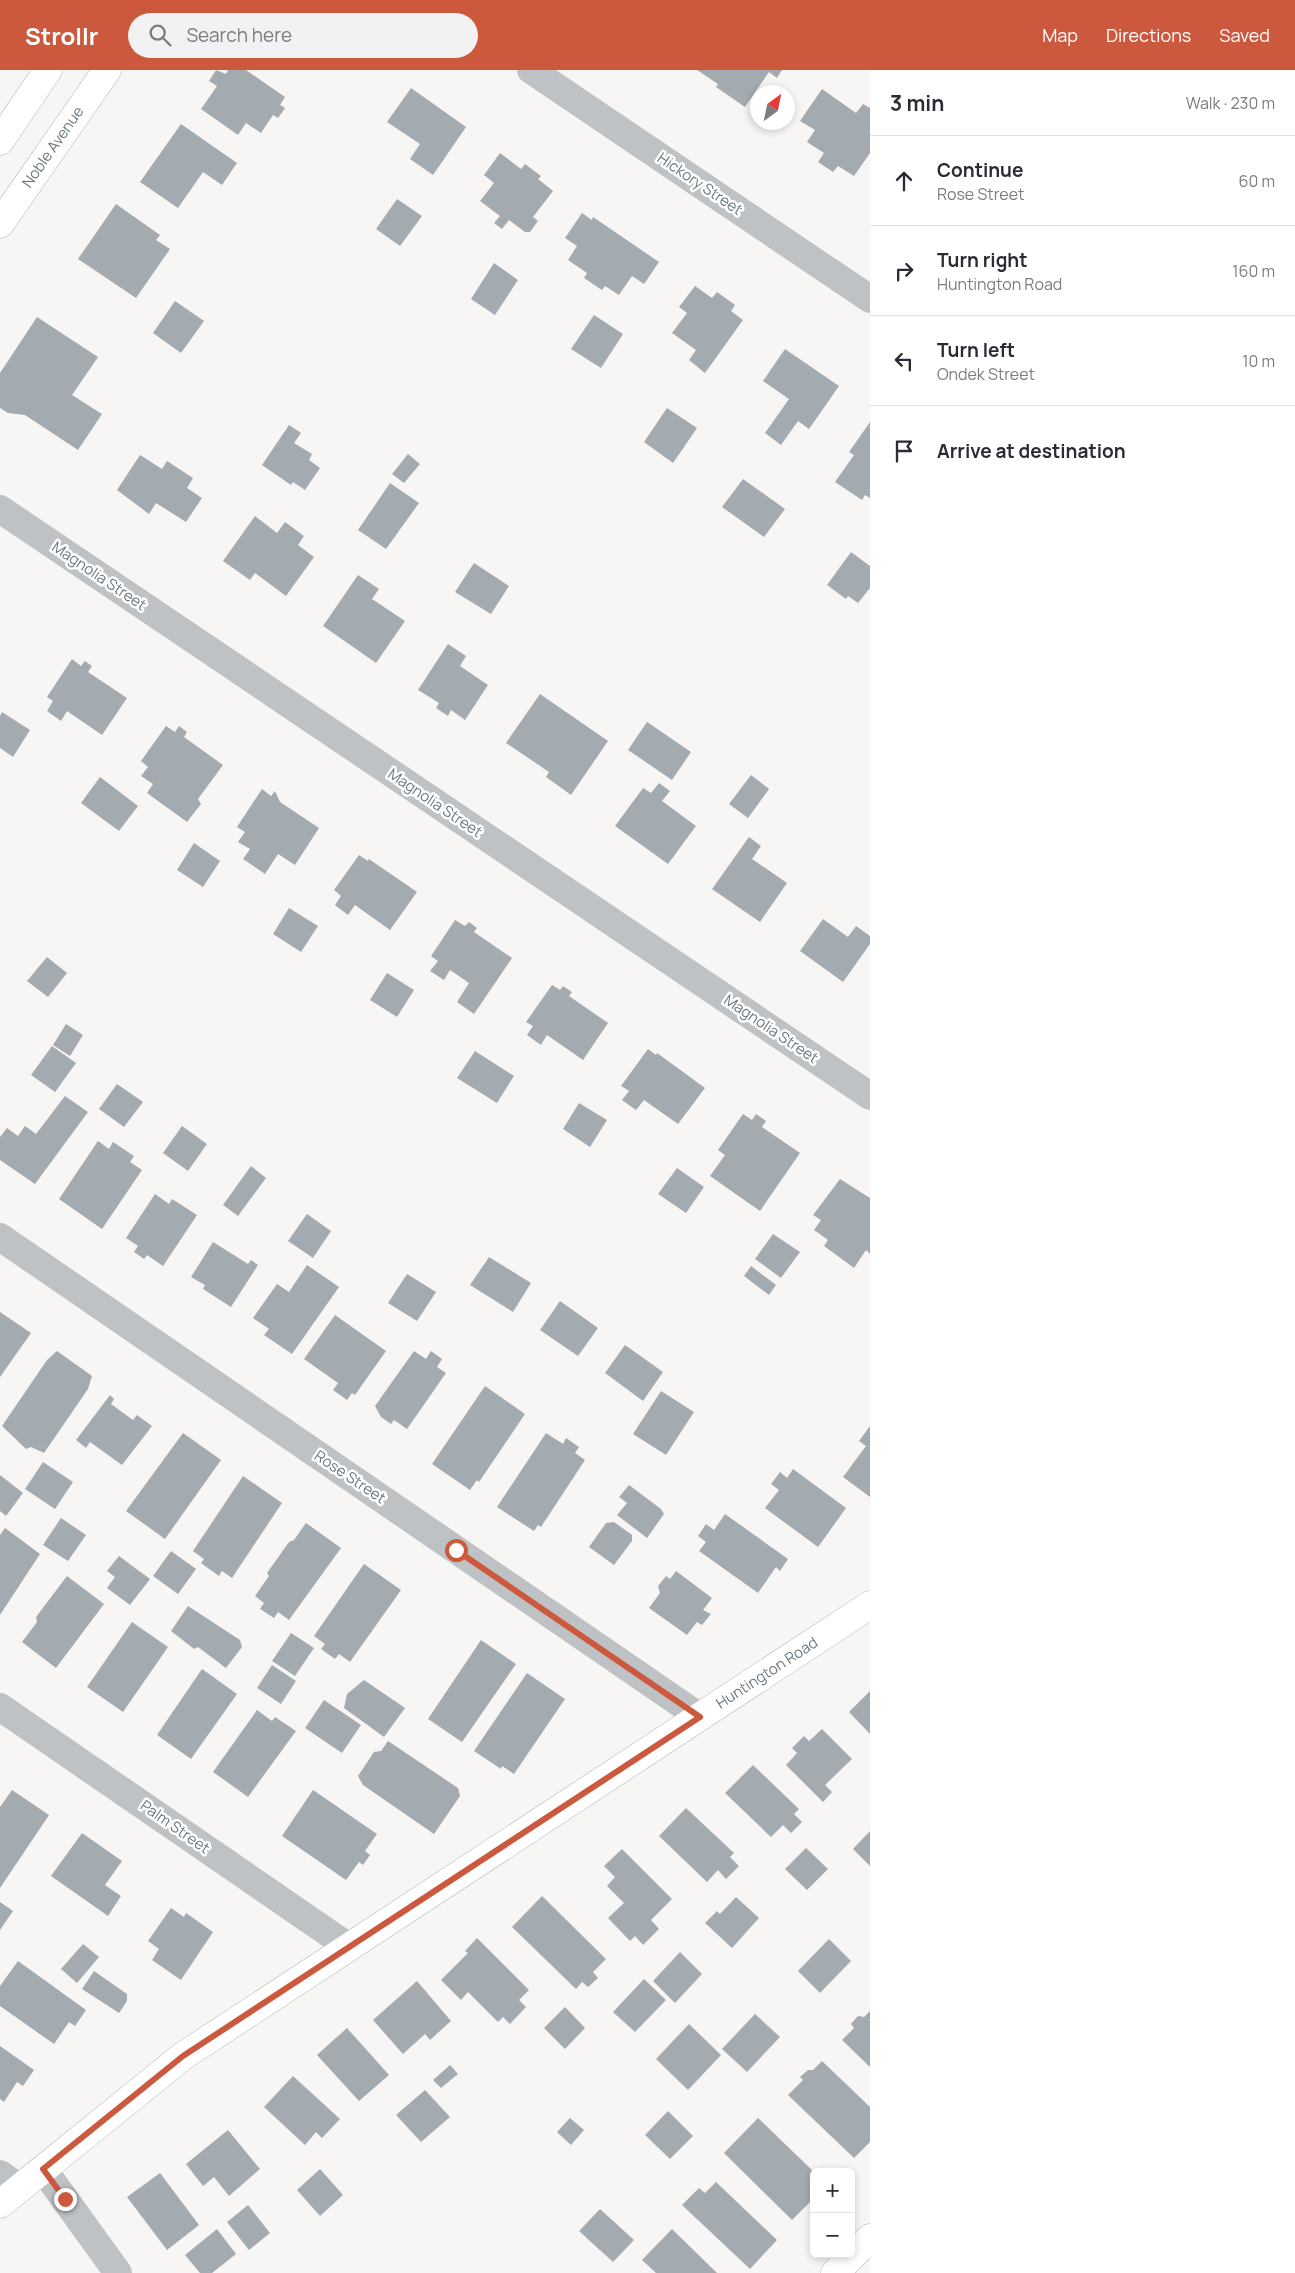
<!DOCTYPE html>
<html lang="en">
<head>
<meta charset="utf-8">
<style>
	:root { --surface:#fff; --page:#f2f2f3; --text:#2b2b33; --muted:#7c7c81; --line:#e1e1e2; --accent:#cc593e }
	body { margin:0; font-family:Manrope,sans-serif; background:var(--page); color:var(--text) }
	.controls { position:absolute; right:15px; bottom:15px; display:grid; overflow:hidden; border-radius:8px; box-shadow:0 2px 8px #0003 }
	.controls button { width:45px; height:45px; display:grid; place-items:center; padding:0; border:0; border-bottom:1px solid var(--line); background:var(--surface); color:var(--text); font:25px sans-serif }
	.compass { position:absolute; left:750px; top:15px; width:45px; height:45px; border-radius:50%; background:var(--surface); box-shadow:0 2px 8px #0003; rotate:33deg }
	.stop { position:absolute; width:15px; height:15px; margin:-11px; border:4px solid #cc593e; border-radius:50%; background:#fff }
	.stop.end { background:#cc593e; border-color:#fff; box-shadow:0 1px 5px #0008 }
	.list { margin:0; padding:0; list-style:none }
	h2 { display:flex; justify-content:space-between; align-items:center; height:65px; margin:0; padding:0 20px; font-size:21px }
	h2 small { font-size:16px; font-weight:400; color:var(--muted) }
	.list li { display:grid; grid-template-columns:32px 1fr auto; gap:15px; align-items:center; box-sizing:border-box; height:90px; padding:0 20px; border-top:1px solid var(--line) }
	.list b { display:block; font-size:19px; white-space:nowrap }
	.list p { margin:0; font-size:16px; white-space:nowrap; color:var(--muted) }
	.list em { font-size:16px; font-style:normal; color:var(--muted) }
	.icon { flex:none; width:28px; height:28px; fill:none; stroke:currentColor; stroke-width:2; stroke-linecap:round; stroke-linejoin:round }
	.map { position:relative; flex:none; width:870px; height:2203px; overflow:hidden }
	header { display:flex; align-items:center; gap:30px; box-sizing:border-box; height:70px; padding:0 25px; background:var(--accent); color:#fff }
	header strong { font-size:24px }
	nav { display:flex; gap:28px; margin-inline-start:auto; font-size:18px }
	.search { width:350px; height:45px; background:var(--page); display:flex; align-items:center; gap:12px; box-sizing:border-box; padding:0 18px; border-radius:28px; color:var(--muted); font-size:19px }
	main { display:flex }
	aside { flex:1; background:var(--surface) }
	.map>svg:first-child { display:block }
	.building { fill:#a4abb0 }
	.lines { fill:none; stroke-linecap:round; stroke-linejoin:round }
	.secondary-casing { stroke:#b1b6b9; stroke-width:29 }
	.minor { stroke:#bec2c5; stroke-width:28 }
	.secondary { stroke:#fff; stroke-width:28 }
	.route { stroke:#cc593e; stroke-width:6 }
	.labels { text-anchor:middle; stroke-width:5; stroke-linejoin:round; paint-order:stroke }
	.street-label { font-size:15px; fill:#6a7881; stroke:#fff }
</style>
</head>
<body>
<header>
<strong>Strollr</strong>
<div class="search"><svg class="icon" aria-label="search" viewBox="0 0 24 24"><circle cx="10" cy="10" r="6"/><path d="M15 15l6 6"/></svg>Search here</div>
<nav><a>Map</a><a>Directions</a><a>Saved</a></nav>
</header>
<main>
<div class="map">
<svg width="870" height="2203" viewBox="0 0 870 2203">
	<rect width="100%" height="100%" fill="#f7f6f4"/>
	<g class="building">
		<path d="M216,0L226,4L228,0H246L285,27L280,35L285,38L278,48L273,45L261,63L246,53L238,65L201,39L217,16L209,11Z"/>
		<path d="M697,0H782L777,8L769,2L745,37L716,17L718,14Z"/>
		<path d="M411,18L466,57L433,105L410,89L420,74L387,52Z"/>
		<path d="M822,19L856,43L863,34L870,38V83L854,106L838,96L833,102L818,92L824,83L807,72L815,60L800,51Z"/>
		<path d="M181,54L237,93L222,115L203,102L178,138L140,112Z"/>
		<path d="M500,83L521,99L525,94L541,106L538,109L553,121L533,147L538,151L530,162H525L509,150L502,159L494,153L500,146L480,131L494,113L484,105Z"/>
		<path d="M397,129L422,146L400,176L376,159Z"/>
		<path d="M116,134L160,165L156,170L170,179L136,228L78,189Z"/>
		<path d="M582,143L592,150L593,147L659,192L644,214L632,206L619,225L605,216L602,220L584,208L587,203L568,190L577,176L565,168Z"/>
		<path d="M494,193L518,210L495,245L471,229Z"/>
		<path d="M695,216L712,228L717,222L735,235L731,241L743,250L705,303L689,290L696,280L672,263L687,243L679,237Z"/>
		<path d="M175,231L204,251L181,283L153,263Z"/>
		<path d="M594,245L623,264L601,298L571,279Z"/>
		<path d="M37,247L98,287L72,325L102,344L78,380L25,345L8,343L0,338V303Z"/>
		<path d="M785,279L839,316L809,359L798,351L781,375L765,363L789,329L763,311Z"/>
		<path d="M667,338L697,358L673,393L644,372Z"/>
		<path d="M870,352V428L865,425L862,430L835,412L854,385L849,382Z"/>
		<path d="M289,355L301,363L294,373L312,384L309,390L320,398L305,420L293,412L291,415L262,395Z"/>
		<path d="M408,384L420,394L404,413L392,404Z"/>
		<path d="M140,385L162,399L167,391L193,408L187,418L202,428L186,452L156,433L149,444L117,420Z"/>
		<path d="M743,409L785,439L764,467L722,437Z"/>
		<path d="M390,413L419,433L386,479L358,460Z"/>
		<path d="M255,446L277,463L285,452L304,466L298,475L314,487L286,526L255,503L250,510L223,491Z"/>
		<path d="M851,482L870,496V518L858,533L848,526L846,529L827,515Z"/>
		<path d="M474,493L509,516L491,544L455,522Z"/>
		<path d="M358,505L379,519L372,529L405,551L376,593L323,556Z"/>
		<path d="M448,574L466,586L460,596L488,615L465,650L451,640L448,646L436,638L439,633L418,620Z"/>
		<path d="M72,589L81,596L85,591L92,596L88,602L127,628L102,665L67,641L61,651L47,641L53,631L47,627Z"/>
		<path d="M540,624L608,671L571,725L546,707L549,702L506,673Z"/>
		<path d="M2,642L30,660L13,687L0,678V646Z"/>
		<path d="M647,652L691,682L672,710L628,680Z"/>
		<path d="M166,656L175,662L179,656L187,662L184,667L223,695L198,729L201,734L187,752L147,723L153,714L141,706L148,697L141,691Z"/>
		<path d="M751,705L769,719L748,748L729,734Z"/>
		<path d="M100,707L138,736L119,761L81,733Z"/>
		<path d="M659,713L670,721L662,731L696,756L668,794L615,756L643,718L651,723Z"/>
		<path d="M262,719L271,726L275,721L280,732L319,758L295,795L278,784L265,804L243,789L250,779L238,772L245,762L237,757Z"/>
		<path d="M749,767L761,776L752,789L787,813L760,852L712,819Z"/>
		<path d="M194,773L220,791L203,817L177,800Z"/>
		<path d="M359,785L368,791L369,789L417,822L390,860L355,835L348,845L335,835L341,826L334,820Z"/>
		<path d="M289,838L318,856L301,882L273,864Z"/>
		<path d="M823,849L848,867L856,856L870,866V874L843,912L800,881Z"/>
		<path d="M455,850L465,856L469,852L477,858L474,862L512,888L474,944L457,932L469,913L450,900L444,910L430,901L438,891L431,886Z"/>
		<path d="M47,887L67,903L48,927L27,911Z"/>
		<path d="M387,903L414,920L397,947L370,930Z"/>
		<path d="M552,915L560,920L563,916L572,922L569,926L608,953L583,990L547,965L541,975L527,965L533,956L526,952Z"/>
		<path d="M66,954L83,965L70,986L53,975Z"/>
		<path d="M52,976L76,993L55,1022L31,1005Z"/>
		<path d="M648,979L656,985L657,983L705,1018L678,1054L644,1030L636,1040L622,1030L629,1021L621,1016Z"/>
		<path d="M475,981L514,1006L497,1033L457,1008Z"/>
		<path d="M117,1014L143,1032L124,1057L99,1039Z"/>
		<path d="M65,1026L88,1042L35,1114L0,1090V1067L7,1058L18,1066L25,1056L36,1064Z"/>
		<path d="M579,1033L607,1050L590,1077L563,1059Z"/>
		<path d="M743,1044L752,1050L756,1044L766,1051L762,1057L800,1083L760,1141L710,1106L725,1085L718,1080Z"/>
		<path d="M182,1056L207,1074L188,1101L163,1083Z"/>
		<path d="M98,1071L109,1079L113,1072L134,1086L130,1092L142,1100L102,1159L59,1129Z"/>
		<path d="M251,1096L266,1108L238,1146L223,1135Z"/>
		<path d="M677,1098L704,1117L686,1143L658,1124Z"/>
		<path d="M840,1109L870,1128V1184L866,1180L854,1198L824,1176L828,1170L814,1160L821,1150L813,1145Z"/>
		<path d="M155,1124L169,1134L172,1129L197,1145L163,1196L147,1185L144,1189L134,1182L138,1176L126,1168Z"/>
		<path d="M307,1144L331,1161L313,1188L288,1171Z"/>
		<path d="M773,1164L800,1182L781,1208L755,1189Z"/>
		<path d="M213,1172L248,1194L251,1190L258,1195L231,1237L203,1219L205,1215L191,1207Z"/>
		<path d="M489,1187L531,1213L513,1242L470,1215Z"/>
		<path d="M307,1195L339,1217L292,1284L264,1265L269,1259L253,1248L277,1214L289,1222Z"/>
		<path d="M751,1196L776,1215L769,1225L744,1206Z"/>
		<path d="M407,1204L436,1222L417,1251L388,1233Z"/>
		<path d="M560,1231L598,1258L578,1286L540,1260Z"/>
		<path d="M0,1242L31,1263L0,1307Z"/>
		<path d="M335,1245L386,1281L355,1325L352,1323L347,1330L333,1320L338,1313L304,1289Z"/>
		<path d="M625,1275L663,1302L643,1331L605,1303Z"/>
		<path d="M57,1281L92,1306L88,1319L44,1383L31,1377L26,1379L2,1356L47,1290Z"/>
		<path d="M414,1281L426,1289L431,1281L442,1289L437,1297L446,1303L407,1359L394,1350L391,1354L381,1347L375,1336Z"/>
		<path d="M485,1316L525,1344L479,1412L477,1410L470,1420L432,1394Z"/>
		<path d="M661,1321L694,1342L666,1385L633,1364Z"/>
		<path d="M110,1325L114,1329L111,1334L133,1350L137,1345L152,1356L122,1395L90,1372L86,1378L76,1370Z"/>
		<path d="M870,1356V1427L843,1407L866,1376L859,1371Z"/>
		<path d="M183,1363L221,1390L165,1469L126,1441Z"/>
		<path d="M546,1363L563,1374L566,1368L579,1377L575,1383L585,1390L541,1457L538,1455L534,1461L497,1437Z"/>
		<path d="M43,1392L73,1412L55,1439L25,1419Z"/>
		<path d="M793,1399L846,1438L818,1477L765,1438L779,1420L771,1414L780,1402L787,1408Z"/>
		<path d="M0,1405L23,1423L6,1446L0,1441Z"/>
		<path d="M243,1406L282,1433L232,1508L222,1501L219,1506L201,1493L204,1489L193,1481Z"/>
		<path d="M629,1415L661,1439L664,1444L647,1468L617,1445L627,1433L619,1427Z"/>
		<path d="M725,1444L788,1489L780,1501L776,1497L758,1523L699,1481L706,1472L698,1466L706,1454L714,1460Z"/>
		<path d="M61,1448L86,1465L68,1491L43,1475Z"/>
		<path d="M614,1452L632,1465V1471L614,1495L589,1477L606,1453Z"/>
		<path d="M306,1453L341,1478L289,1550L278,1542L274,1548L260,1539L264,1533L255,1526L269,1506L267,1503L289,1472L294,1470Z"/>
		<path d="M5,1458L40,1484L0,1545V1465Z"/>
		<path d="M171,1481L196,1499L178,1524L153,1506Z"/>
		<path d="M119,1486L150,1509L130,1535L107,1518L115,1507L107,1501Z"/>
		<path d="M364,1494L401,1520L350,1592L339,1584L335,1589L321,1579L325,1574L314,1566Z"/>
		<path d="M676,1501L712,1528L703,1540L711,1544L702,1555L697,1552L687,1565L649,1538L660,1523L658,1516L666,1506L670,1509Z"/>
		<path d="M67,1506L104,1534L56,1598L22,1572L37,1552L36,1547Z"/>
		<path d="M188,1536L240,1570L242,1577L226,1598L198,1577L194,1579L171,1561Z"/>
		<path d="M132,1552L168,1577L123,1642L87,1617Z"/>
		<path d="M291,1563L314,1578L295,1606L272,1591Z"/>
		<path d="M481,1570L516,1594L462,1672L428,1649Z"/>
		<path d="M272,1595L296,1611L281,1634L257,1618Z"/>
		<path d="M202,1599L237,1624L191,1689L157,1665Z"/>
		<path d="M527,1603L565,1629L514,1704L502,1696L501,1699L474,1681Z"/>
		<path d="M364,1610L405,1638L384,1667L344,1638L347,1624Z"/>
		<path d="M870,1621V1664L849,1642Z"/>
		<path d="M324,1630L361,1655L342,1683L305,1658Z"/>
		<path d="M257,1640L272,1651L275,1647L296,1661L248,1727L213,1702Z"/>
		<path d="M822,1659L852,1689L825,1715L832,1722L823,1732L786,1695L797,1683L792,1678L804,1666L809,1671Z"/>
		<path d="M388,1671L458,1718L460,1726L434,1764L363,1715L358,1706L374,1682L381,1681Z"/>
		<path d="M753,1695L799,1739L794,1744L802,1752L791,1763L783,1755L771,1767L725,1723Z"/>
		<path d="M12,1720L49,1745L0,1818V1737Z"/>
		<path d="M313,1720L377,1764L365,1781L370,1785L363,1795L359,1792L346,1810L282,1766Z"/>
		<path d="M686,1738L734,1783L730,1787L739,1796L726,1809L718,1800L707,1812L659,1766Z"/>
		<path d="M870,1761V1796L853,1779Z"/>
		<path d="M82,1763L122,1791L105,1815L121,1826L108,1846L51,1806Z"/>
		<path d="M806,1778L828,1799L807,1820L785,1799Z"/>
		<path d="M622,1779L672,1829L651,1850L659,1859L643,1875L635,1866L630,1871L608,1848L624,1833L607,1816L615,1807L604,1796Z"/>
		<path d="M542,1826L606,1889L593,1902L598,1908L588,1917L582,1912L576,1919L512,1857Z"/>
		<path d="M736,1827L759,1848L732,1878L705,1853L717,1841L720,1844Z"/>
		<path d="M0,1832L13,1841L0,1860Z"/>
		<path d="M171,1838L184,1847L186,1843L213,1862L181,1910L152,1890L159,1879L148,1871Z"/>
		<path d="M477,1868L529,1920L519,1930L526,1937L510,1954L503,1947L498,1952L468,1922L461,1930L441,1910L468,1883L465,1881Z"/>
		<path d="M829,1869L851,1891L820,1923L798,1901Z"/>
		<path d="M83,1874L99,1887L77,1913L61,1899Z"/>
		<path d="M680,1882L702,1904L675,1933L653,1911Z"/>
		<path d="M18,1891L86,1940L75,1956L69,1952L54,1974L0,1936V1916Z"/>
		<path d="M94,1901L127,1924V1931L119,1943L82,1919Z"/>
		<path d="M644,1909L666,1930L635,1962L613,1942Z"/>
		<path d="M417,1911L451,1951L430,1970L425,1964L403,1984L373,1950Z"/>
		<path d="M565,1937L585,1958L565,1979L544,1958Z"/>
		<path d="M870,1941V1997L842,1970L854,1958L851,1954L858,1946L864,1947Z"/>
		<path d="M755,1944L780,1967L747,2002L722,1979Z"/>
		<path d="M689,1954L721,1985L688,2020L656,1989Z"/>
		<path d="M347,1958L389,2005L359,2031L317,1985Z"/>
		<path d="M0,1976L34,2000L23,2016L17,2012L4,2032L0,2029Z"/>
		<path d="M822,1991L870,2037V2072L854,2088L788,2025L803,2010L800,2007L808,2000H813Z"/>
		<path d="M450,1995L458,2004L441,2018L433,2010Z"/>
		<path d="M293,2006L340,2049L322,2068L316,2062L305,2075L264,2037Z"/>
		<path d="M425,2020L450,2047L421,2072L396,2045Z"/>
		<path d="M668,2041L693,2066L670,2089L645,2065Z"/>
		<path d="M570,2048L584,2060L571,2075L557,2062Z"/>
		<path d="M758,2048L814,2102V2128L792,2150L724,2083Z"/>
		<path d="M228,2060L260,2099L229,2126L214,2107L203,2116L186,2094Z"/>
		<path d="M320,2099L343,2125L320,2146L297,2120Z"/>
		<path d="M160,2103L199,2155L167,2180L127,2127Z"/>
		<path d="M716,2112L777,2170L750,2199L682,2135L699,2118L705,2123Z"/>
		<path d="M248,2135L270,2163L249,2180L227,2152Z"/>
		<path d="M600,2139L634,2170L613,2192L579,2161Z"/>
		<path d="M217,2159L236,2184L212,2203H200L185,2185Z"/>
		<path d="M672,2159L717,2203H656L642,2190Z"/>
	</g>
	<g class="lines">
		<g class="secondary-casing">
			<g id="secondary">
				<path d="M0,71L48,0"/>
				<path d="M0,154L107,0"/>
				<path d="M0,2134L183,1986L870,1535"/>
				<path d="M835,2203L870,2168"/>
			</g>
		</g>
		<g class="minor">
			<path d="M531,0L870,229"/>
			<path d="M0,439L870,1026"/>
			<path d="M0,1167L700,1647"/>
			<path d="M0,1637L349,1877"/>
			<path d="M43,2099L118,2203"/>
			<path d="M0,2104L20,2118"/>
		</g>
		<use href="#secondary" class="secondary"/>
	</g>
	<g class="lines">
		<path class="route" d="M65,2129L43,2099L183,1986L700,1647L456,1480"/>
	</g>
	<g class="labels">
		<g class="street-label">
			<text transform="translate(53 77) rotate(-55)" y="5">Noble Avenue</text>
			<text transform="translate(700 114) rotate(34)" y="5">Hickory Street</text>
			<text transform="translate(99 506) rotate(34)" y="5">Magnolia Street</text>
			<text transform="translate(435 733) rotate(34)" y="5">Magnolia Street</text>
			<text transform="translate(771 959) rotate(34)" y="5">Magnolia Street</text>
			<text transform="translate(350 1407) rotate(34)" y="5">Rose Street</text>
			<text transform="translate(767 1603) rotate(-33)" y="5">Huntington Road</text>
			<text transform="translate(175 1757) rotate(35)" y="5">Palm Street</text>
		</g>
	</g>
</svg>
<div class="controls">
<button>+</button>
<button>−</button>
</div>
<svg class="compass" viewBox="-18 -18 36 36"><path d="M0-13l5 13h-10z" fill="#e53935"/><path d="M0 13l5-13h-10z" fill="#7c7c81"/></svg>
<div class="stop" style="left:456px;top:1480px"></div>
<div class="stop end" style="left:65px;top:2129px"></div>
</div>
<aside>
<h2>3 min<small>Walk · 230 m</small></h2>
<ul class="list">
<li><svg class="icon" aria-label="ahead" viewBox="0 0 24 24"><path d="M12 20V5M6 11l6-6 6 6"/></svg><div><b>Continue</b><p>Rose Street</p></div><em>60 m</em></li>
<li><svg class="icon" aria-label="right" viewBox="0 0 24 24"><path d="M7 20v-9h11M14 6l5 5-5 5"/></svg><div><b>Turn right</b><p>Huntington Road</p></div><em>160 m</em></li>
<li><svg class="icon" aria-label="left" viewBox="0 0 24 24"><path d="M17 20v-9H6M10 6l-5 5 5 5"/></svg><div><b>Turn left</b><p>Ondek Street</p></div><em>10 m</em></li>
<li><svg class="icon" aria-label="arrive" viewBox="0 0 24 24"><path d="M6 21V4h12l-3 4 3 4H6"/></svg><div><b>Arrive at destination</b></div></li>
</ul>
</aside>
</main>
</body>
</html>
